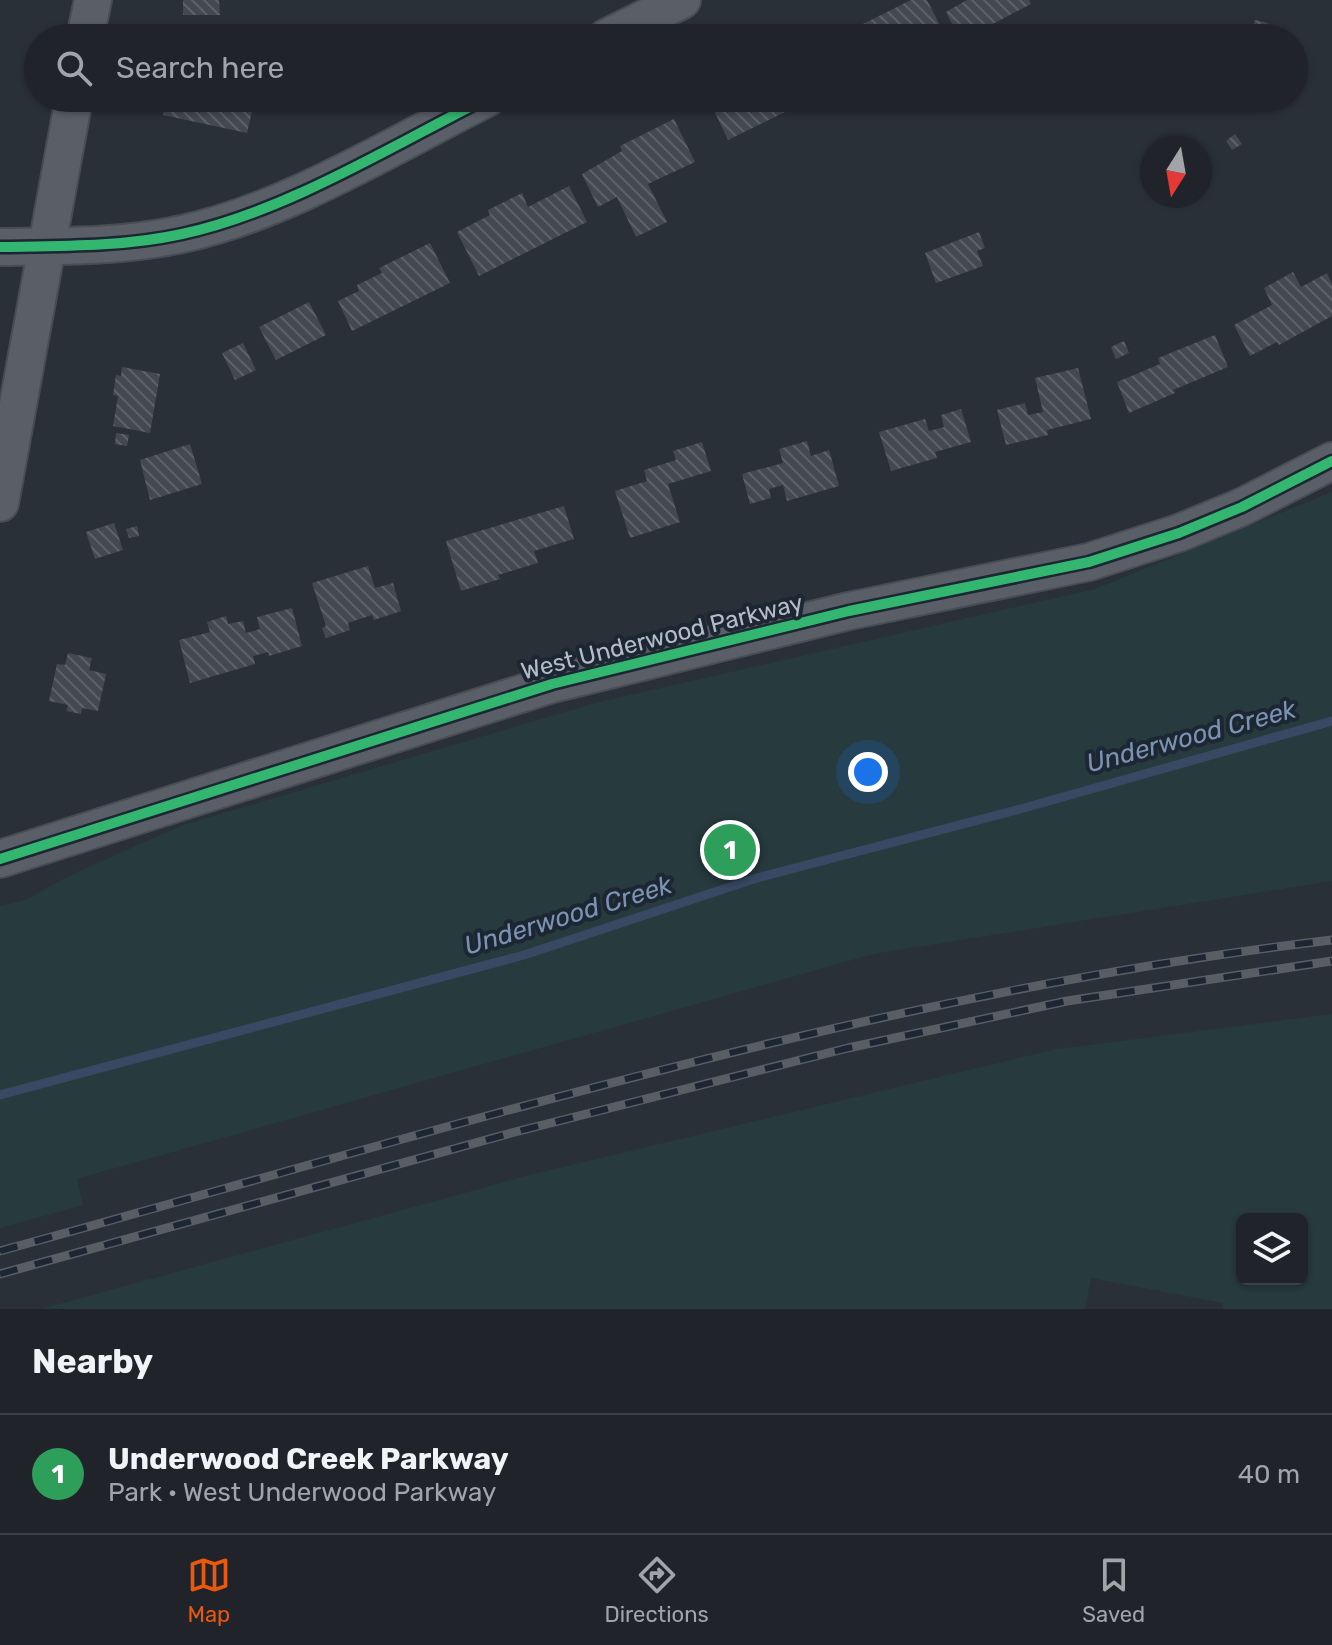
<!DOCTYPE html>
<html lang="en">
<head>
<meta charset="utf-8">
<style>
	:root { --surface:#20242a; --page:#2d3036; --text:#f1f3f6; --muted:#a2a4a8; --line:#3d4147; --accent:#ea580c }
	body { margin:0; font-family:Rubik,sans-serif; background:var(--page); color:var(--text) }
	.controls { position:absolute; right:24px; bottom:24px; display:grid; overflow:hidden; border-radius:12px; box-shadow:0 2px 6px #0004 }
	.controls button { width:72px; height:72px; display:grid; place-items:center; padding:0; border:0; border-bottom:2px solid var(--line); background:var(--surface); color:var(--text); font:40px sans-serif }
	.compass { position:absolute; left:1140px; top:136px; width:72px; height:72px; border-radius:50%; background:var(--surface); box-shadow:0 2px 6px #0004; rotate:191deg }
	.you { position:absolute; left:868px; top:772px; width:28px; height:28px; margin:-20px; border:6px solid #fff; border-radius:50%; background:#1a73e8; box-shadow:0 0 0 12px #1a73e833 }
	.badge { display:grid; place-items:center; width:52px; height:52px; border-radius:50%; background:var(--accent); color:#fff; font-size:26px; font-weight:700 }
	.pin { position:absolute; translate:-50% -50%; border:4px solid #fff; box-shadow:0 2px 8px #0006 }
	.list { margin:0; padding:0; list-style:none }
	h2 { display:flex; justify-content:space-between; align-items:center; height:104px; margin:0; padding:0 32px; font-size:34px }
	h2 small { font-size:26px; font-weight:400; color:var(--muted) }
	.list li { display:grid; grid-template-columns:52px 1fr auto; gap:24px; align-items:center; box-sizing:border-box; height:120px; padding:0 32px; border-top:2px solid var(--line) }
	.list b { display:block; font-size:30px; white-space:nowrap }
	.list p { margin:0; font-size:26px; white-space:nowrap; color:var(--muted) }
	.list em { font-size:26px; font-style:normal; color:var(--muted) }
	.icon { flex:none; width:44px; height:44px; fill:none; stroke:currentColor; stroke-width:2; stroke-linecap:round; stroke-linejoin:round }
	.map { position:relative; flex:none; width:1332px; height:1309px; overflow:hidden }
	.search { position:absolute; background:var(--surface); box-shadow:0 2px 6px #0004; left:24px; right:24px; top:24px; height:88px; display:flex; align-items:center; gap:20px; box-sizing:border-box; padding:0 28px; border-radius:44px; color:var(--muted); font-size:30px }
	.sheet { height:224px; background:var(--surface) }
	nav { display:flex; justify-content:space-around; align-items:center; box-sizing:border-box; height:112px; border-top:2px solid var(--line); background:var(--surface); font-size:22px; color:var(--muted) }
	nav a { display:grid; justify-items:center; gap:4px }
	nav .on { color:var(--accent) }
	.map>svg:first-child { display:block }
	.park { fill:#273a3e; fill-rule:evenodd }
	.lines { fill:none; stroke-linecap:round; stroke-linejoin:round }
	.stream { stroke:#384963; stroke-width:9 }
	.building { fill:url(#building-back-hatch) }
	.minor-casing { stroke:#484c53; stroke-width:40 }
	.minor { stroke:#5a5e66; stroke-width:36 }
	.rail-casing { stroke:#595d64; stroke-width:9 }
	.rail { stroke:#1d2633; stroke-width:6; stroke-dasharray:18; stroke-linecap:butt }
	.cycleway-casing { stroke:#1d2633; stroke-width:15 }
	.cycleway { stroke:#33b770; stroke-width:10 }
	.labels { text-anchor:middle; stroke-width:8; stroke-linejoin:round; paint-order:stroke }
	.street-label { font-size:24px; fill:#b4bcc9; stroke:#1d2633 }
	.water-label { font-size:26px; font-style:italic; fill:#7c92b1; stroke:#1d2633 }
</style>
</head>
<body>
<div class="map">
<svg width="1332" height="1309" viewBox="0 0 1332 1309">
	<defs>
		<pattern id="building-back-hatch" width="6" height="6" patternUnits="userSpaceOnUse" patternTransform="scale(2)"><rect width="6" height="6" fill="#444950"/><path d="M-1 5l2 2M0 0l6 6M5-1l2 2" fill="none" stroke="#5d6168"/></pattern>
	</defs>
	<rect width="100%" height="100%" fill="#2a3038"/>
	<g class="park">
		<path d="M1332,492V881L873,954L77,1179L83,1205L0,1228V906L25,900L73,874L183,825L595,703L1095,589Z"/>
		<path d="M1332,1014V1309H1223V1303L1091,1278L1085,1309H41L534,1174L1057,1049ZM1302,1219V1279H1242V1219Z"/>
	</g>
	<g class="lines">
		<path class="stream" d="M0,1095L524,955L757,878L1024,808L1332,721"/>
	</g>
	<g class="building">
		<path d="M183,0H219L220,15H183Z"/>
		<path d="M911,0H927L945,35L939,38H860L855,28Z"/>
		<path d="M967,0H1029L1031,4L985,28L986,31L971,38H959L946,12Z"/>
		<path d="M1255,20L1268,23L1265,33L1252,30Z"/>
		<path d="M166,98H255L247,133L163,115Z"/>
		<path d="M717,98H796L786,103L789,110L728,140L710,102Z"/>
		<path d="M674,119L695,162L648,184L667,222L636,237L617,197L598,207L582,174L622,151L620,146Z"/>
		<path d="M1235,134L1242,144L1232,150L1226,141Z"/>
		<path d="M569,186L587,222L479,276L457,232L490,215L488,210L522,193L528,207Z"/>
		<path d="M979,232L985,248L977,251L983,266L936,283L925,253Z"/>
		<path d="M430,243L450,283L352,331L338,301L359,291L357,285L382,273L379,268Z"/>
		<path d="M1293,272L1301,287L1327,273L1332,284V316L1279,345L1277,342L1250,356L1234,325L1272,305L1264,288Z"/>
		<path d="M309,302L326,335L276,360L259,327Z"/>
		<path d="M1215,335L1228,367L1173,390L1175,393L1129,413L1117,382L1160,364L1158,358Z"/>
		<path d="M1124,341L1129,353L1116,359L1111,347Z"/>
		<path d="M243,343L256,370L235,380L222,353Z"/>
		<path d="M122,367L160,374L150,433L113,426L118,396L113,395L116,375L121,376Z"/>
		<path d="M1078,368L1091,419L1047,430L1048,435L1006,445L997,410L1025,403L1028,415L1043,412L1035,378Z"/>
		<path d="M961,409L971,442L935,452L937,458L891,471L879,432L925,419L929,431L944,427L941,415Z"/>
		<path d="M116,433L129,435L127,446L115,444Z"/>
		<path d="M807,441L811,456L829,450L839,486L787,501L783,485L769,489L771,498L750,504L742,474L783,463L779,449Z"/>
		<path d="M702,442L711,471L668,484L680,522L630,538L615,491L647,481L644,470L676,460L673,451Z"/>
		<path d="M190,444L202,484L150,500L140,460Z"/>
		<path d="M564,506L574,539L534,551L538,563L498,575L500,579L461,591L446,541Z"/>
		<path d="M114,523L123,550L95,559L86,532Z"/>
		<path d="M137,526L139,536L129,538L126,529Z"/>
		<path d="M368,566L375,588L393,583L401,611L374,620L372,615L348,623L350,630L326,638L322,628L326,626L312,583Z"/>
		<path d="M292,608L302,646L269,656L268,652L253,656L255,664L190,683L179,640L210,632L207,622L226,616L228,624L243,621L246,633L260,629L257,617Z"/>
		<path d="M68,653L92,658L89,670L106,674L98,711L82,708L81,714L66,711L68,705L49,701L57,664L65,665Z"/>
	</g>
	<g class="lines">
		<g class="minor-casing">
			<g id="minor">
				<path d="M85,38L93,0"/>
				<path d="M606,38L682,0"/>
				<path d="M0,247C60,246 123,247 182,234C285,212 392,146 487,98"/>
				<path d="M0,503L74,98"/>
				<path d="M0,859L552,684L849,611L1089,562L1179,533L1242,507L1332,461"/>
			</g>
		</g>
		<use href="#minor" class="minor"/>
		<g class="rail-casing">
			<g id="rail">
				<path d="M0,1251C439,1131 878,993 1332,940"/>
				<path d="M0,1274L515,1132L848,1048L1067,1001L1332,961"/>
			</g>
		</g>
		<use href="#rail" class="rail"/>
		<g class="cycleway-casing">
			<g id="cycleway">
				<path d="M0,247C60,246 123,247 182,234C285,212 392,146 487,98"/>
				<path d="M0,859L552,684L849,611L1089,562L1179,533L1242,507L1332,461"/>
			</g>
		</g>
		<use href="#cycleway" class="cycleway"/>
	</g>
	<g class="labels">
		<g class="street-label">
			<text transform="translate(662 637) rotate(-14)" y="8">West Underwood Parkway</text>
		</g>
		<g class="water-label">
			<text transform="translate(1191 736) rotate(-15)" y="9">Underwood Creek</text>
			<text transform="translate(568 915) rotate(-17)" y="9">Underwood Creek</text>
		</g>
	</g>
</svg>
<div class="controls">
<button><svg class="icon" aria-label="layers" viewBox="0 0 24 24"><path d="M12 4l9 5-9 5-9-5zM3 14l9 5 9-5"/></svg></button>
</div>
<svg class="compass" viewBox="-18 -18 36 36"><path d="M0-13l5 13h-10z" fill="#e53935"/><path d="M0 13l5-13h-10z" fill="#a2a4a8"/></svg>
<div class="you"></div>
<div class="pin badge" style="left:730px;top:850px;background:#2e9e5b">1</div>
<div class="search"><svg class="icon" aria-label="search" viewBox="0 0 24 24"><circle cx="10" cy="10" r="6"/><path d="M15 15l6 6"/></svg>Search here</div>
</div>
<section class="sheet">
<h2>Nearby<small></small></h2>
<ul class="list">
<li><span class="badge" style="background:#2e9e5b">1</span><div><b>Underwood Creek Parkway</b><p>Park · West Underwood Parkway</p></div><em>40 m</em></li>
</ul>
</section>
<nav>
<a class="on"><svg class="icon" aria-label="map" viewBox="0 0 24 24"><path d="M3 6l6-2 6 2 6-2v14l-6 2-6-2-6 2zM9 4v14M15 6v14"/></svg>Map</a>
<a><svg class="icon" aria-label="directions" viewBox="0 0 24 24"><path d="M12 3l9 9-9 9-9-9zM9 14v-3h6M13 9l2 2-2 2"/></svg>Directions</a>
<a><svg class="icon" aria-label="saved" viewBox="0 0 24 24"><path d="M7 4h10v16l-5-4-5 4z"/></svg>Saved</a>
</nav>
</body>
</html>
